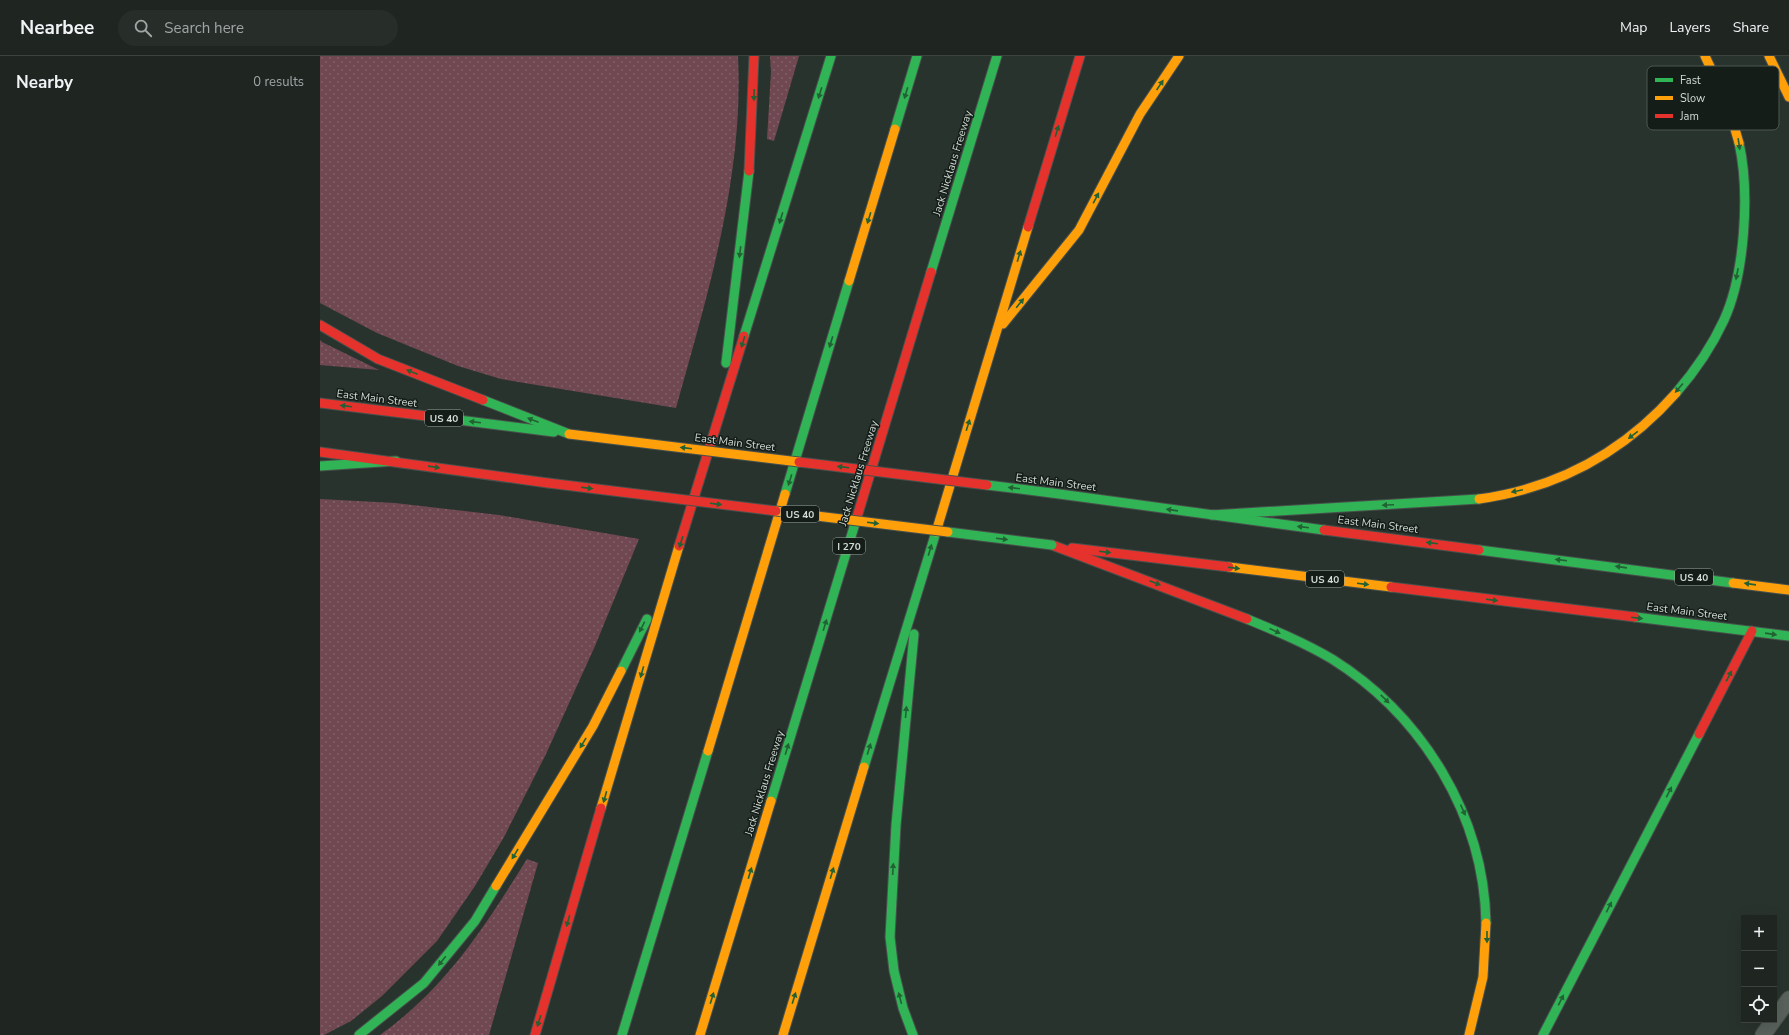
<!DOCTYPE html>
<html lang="en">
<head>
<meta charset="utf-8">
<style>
	:root { --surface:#1f2622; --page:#272e2a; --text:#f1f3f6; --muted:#a1a5a5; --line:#3c4340 }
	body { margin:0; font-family:"Nunito Sans",sans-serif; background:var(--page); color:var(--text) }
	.controls { position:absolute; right:12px; bottom:12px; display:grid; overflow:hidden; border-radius:0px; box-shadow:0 4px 16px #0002 }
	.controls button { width:36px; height:36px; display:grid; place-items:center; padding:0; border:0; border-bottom:1px solid var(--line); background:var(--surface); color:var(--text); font:20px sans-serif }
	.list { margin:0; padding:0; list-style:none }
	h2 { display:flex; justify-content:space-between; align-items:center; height:52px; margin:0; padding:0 16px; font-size:17px }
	h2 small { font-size:13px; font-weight:400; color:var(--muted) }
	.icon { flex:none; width:22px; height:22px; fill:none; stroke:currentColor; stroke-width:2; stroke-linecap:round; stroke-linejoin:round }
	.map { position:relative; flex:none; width:1469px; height:979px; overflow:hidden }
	header { display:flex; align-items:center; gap:24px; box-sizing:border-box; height:56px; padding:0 20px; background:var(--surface); border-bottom:1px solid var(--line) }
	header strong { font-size:19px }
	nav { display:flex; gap:22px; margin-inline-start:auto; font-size:14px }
	.search { width:280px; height:36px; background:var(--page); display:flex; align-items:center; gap:10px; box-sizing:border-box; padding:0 14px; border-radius:22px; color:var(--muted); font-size:15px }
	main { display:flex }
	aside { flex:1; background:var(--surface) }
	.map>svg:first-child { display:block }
	.grass { fill:url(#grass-dots) }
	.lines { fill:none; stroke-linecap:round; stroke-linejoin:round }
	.lane-casing { stroke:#48514c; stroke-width:17 }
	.fast-casing { stroke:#48514c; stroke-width:11 }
	.slow-casing { stroke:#48514c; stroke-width:11 }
	.jam-casing { stroke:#48514c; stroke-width:11 }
	.lane { stroke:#59625d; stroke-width:15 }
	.fast { stroke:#30b455; stroke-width:9 }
	.slow { stroke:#ff9f0a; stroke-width:9 }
	.jam { stroke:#e5322d; stroke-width:9 }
	.fast-bridge-casing { stroke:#48514c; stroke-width:11; stroke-linecap:butt }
	.slow-bridge-casing { stroke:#48514c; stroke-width:11; stroke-linecap:butt }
	.jam-bridge-casing { stroke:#48514c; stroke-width:11; stroke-linecap:butt }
	.fast-bridge { stroke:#30b455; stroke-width:9 }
	.slow-bridge { stroke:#ff9f0a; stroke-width:9 }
	.jam-bridge { stroke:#e5322d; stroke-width:9 }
	.oneway { fill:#216133 }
	.labels { text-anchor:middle; stroke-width:3; stroke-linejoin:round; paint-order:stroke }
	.shield { fill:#151d18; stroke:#98a29c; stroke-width:1 }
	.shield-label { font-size:10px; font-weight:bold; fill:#d0dbd4 }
	.street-label { font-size:11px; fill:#d0dbd4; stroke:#151d18 }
	.key { fill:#151d18; stroke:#4d5650; stroke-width:1 }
	.key-label { font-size:11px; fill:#d0dbd4 }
</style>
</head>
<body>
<header>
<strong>Nearbee</strong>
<div class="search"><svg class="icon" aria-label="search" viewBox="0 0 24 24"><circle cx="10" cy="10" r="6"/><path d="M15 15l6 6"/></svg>Search here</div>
<nav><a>Map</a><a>Layers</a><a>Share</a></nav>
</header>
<main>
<aside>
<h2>Nearby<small>0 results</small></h2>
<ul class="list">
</ul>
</aside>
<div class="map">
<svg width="1469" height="979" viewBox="0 0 1469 979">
	<defs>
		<pattern id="grass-dots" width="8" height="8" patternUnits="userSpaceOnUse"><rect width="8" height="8" fill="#704852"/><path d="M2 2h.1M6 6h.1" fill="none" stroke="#83626a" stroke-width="1.8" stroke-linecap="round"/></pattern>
	</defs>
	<rect width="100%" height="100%" fill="#29332e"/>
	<g class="grass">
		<path d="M0,0H418C424,120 388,237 356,352L181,323L138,310L57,277L0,247Z"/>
		<path d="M450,0H479L454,85L447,83L451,16Z"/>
		<path d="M0,284L2,286L59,314L0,309Z"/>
		<path d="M0,443L75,447L179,459L319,483L275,590L226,698L184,781L155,830L117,885L62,940L31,965L4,979H0Z"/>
		<path d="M207,803L218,807L169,979H60C127,931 164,872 207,803Z"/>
	</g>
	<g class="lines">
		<g class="lane-casing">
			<path id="lane" d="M1443,979L1469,943"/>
		</g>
		<g class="fast-casing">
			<g id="fast">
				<path d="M575,73L597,0"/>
				<path d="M611,216L677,0"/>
				<path d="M424,280L511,0"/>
				<path d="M406,307L429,115"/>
				<path d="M1356,337C1375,315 1392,290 1404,264C1425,218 1430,136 1419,87"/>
				<path d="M163,344L249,378"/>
				<path d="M123,362L234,376"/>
				<path d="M0,410L76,405"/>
				<path d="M732,437L1004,474"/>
				<path d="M465,438L529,225"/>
				<path d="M891,459L1159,443"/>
				<path d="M1159,494L1413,527"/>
				<path d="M1315,561L1469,580"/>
				<path d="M927,563C956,575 985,587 1012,603C1103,660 1164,760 1166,867"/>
				<path d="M301,615L327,563"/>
				<path d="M544,711L616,476"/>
				<path d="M451,745L537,461"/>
				<path d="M39,979L104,927L155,865L176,830"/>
				<path d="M302,979L388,695"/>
				<path d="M593,979L583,952L574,915L570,881L576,769L594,578"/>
				<path d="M1223,979L1379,678"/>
			</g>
		</g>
		<g class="slow-casing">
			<g id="slow">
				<path d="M1385,0L1408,49L1419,87"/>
				<path d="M1449,0L1469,41"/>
				<path d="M529,225L575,73"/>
				<path d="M683,268L759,174L820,58L859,0"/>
				<path d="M1159,443C1238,432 1303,397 1356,337"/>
				<path d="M616,476L708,171"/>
				<path d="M909,511L1071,531"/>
				<path d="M1413,527L1469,534"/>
				<path d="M388,695L465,438"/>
				<path d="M281,752L359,490"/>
				<path d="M176,830L273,670L301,615"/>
				<path d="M380,979L451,745"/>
				<path d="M463,979L544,711"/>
				<path d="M1149,979L1163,921L1166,867"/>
			</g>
		</g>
		<g class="jam-casing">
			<g id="jam">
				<path d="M429,115L434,0"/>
				<path d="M708,171L760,0"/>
				<path d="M0,269L58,303L163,344"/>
				<path d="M0,347L123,362"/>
				<path d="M0,396L228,427"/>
				<path d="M537,461L611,216"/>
				<path d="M1004,474L1159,494"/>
				<path d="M732,489L927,563"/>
				<path d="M359,490L424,280"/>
				<path d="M752,492L909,511"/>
				<path d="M1071,531L1315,561"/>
				<path d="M1379,678L1432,575"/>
				<path d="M215,979L281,752"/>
			</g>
		</g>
		<use href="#lane" class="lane"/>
		<use href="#fast" class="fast"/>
		<use href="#slow" class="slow"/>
		<use href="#jam" class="jam"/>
		<g class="fast-bridge-casing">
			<g id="fast-bridge">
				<path d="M667,429L732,437"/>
				<path d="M628,476L732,489"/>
			</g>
		</g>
		<g class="slow-bridge-casing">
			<g id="slow-bridge">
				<path d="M249,378L479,406"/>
				<path d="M456,455L628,476"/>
			</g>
		</g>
		<g class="jam-bridge-casing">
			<g id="jam-bridge">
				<path d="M479,406L667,429"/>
				<path d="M228,427L456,455"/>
			</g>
		</g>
		<use href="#fast-bridge" class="fast-bridge"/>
		<use href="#slow-bridge" class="slow-bridge"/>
		<use href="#jam-bridge" class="jam-bridge"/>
	</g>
	<defs><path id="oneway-solid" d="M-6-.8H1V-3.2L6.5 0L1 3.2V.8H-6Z"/></defs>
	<g class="oneway">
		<use href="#oneway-solid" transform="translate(840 29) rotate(-56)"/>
		<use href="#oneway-solid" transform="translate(500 37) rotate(107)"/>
		<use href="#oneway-solid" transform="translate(586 37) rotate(107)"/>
		<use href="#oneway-solid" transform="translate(434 39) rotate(91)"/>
		<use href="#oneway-solid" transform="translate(737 75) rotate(-73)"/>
		<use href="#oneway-solid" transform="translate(1419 88) rotate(81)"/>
		<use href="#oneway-solid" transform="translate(776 142) rotate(-62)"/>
		<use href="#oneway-solid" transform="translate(461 162) rotate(107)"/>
		<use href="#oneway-solid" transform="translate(549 162) rotate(107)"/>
		<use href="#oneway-solid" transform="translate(420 196) rotate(97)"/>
		<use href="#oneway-solid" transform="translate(699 200) rotate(-73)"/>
		<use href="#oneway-solid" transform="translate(1417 218) rotate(101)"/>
		<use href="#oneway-solid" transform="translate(700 247) rotate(-51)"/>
		<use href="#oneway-solid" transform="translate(423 286) rotate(107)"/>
		<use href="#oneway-solid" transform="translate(511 286) rotate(107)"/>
		<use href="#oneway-solid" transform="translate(92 316) rotate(-158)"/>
		<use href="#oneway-solid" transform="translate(1359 332) rotate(131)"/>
		<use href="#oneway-solid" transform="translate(26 350) rotate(-173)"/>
		<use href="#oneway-solid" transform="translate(213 364) rotate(-159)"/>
		<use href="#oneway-solid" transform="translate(155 366) rotate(-173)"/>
		<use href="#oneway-solid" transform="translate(648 369) rotate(-73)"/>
		<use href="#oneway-solid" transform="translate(1313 379) rotate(143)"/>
		<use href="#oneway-solid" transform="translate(366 392) rotate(-173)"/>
		<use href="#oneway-solid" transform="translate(114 411) rotate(8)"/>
		<use href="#oneway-solid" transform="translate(523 411) rotate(-173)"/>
		<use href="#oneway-solid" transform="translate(470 424) rotate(107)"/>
		<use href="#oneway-solid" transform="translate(267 432) rotate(7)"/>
		<use href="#oneway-solid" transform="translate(694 432) rotate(-173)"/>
		<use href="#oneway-solid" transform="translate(1197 435) rotate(168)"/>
		<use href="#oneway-solid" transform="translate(396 448) rotate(7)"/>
		<use href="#oneway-solid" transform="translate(1068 449) rotate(177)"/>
		<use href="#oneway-solid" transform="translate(852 454) rotate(-172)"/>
		<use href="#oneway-solid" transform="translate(553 467) rotate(7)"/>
		<use href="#oneway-solid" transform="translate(983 471) rotate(-173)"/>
		<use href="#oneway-solid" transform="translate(682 483) rotate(7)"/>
		<use href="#oneway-solid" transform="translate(361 486) rotate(108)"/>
		<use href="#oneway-solid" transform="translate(1112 487) rotate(-173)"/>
		<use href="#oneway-solid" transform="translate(610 494) rotate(-73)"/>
		<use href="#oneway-solid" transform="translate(785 496) rotate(7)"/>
		<use href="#oneway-solid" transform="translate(1241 504) rotate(-173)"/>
		<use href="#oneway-solid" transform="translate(1301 511) rotate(-172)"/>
		<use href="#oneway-solid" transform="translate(914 512) rotate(7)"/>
		<use href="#oneway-solid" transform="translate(835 527) rotate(21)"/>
		<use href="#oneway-solid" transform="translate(1043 528) rotate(7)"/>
		<use href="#oneway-solid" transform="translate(1430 528) rotate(-172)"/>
		<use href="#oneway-solid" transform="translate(1172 544) rotate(7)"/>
		<use href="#oneway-solid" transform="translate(1317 562) rotate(7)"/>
		<use href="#oneway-solid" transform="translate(505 569) rotate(-73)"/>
		<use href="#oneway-solid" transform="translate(322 571) rotate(117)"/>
		<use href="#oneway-solid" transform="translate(955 575) rotate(25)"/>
		<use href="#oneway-solid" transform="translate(1451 578) rotate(8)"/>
		<use href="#oneway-solid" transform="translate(322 616) rotate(106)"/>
		<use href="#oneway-solid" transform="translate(1409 620) rotate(-62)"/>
		<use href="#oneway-solid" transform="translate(1065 643) rotate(44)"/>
		<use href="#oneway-solid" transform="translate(586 656) rotate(-85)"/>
		<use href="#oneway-solid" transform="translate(263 687) rotate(121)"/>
		<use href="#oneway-solid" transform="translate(467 693) rotate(-73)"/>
		<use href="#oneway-solid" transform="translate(549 693) rotate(-73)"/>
		<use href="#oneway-solid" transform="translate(1349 736) rotate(-63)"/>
		<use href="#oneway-solid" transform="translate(285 741) rotate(106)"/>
		<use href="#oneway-solid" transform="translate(1143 754) rotate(66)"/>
		<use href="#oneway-solid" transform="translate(195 798) rotate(121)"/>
		<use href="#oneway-solid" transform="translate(573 813) rotate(-87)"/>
		<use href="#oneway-solid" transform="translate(430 817) rotate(-73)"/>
		<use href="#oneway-solid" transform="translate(512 817) rotate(-73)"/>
		<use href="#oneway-solid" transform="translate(1289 851) rotate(-63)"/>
		<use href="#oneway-solid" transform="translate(248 865) rotate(106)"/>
		<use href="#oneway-solid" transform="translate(1167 881) rotate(90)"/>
		<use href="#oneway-solid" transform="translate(122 905) rotate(129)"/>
		<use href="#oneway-solid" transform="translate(392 942) rotate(-73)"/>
		<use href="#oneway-solid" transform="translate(474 942) rotate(-73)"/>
		<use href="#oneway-solid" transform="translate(580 942) rotate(-104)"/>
		<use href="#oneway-solid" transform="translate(1241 944) rotate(-63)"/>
		<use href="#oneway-solid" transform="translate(219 965) rotate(107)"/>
	</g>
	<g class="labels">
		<g class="shield">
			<rect x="105" y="354" width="38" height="16" rx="3"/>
			<rect x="461" y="450" width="38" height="16" rx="3"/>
			<rect x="513" y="482" width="32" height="16" rx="3"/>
			<rect x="1355" y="513" width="38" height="16" rx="3"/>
			<rect x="986" y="515" width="38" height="16" rx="3"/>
		</g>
		<g class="shield-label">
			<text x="124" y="366">US 40</text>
			<text x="480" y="462">US 40</text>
			<text x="529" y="494">I 270</text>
			<text x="1374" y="525">US 40</text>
			<text x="1005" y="527">US 40</text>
		</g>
		<g class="street-label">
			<text transform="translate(632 107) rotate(-73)" y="4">Jack Nicklaus Freeway</text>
			<text transform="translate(57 342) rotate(7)" y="4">East Main Street</text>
			<text transform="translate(415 386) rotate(7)" y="4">East Main Street</text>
			<text transform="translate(538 417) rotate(-73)" y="4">Jack Nicklaus Freeway</text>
			<text transform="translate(736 426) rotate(7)" y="4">East Main Street</text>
			<text transform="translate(1058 468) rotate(7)" y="4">East Main Street</text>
			<text transform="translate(1367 555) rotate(7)" y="4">East Main Street</text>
			<text transform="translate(444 727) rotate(-73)" y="4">Jack Nicklaus Freeway</text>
		</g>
	</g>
	<rect x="1327" y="10" width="132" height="64" rx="6" class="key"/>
	<rect x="1335" y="22" width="18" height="4" fill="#30b455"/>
	<rect x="1335" y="40" width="18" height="4" fill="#ff9f0a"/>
	<rect x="1335" y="58" width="18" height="4" fill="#e5322d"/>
	<g class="key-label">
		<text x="1360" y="28">Fast</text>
		<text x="1360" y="46">Slow</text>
		<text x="1360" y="64">Jam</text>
	</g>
</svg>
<div class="controls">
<button>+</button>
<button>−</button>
<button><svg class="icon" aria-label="locate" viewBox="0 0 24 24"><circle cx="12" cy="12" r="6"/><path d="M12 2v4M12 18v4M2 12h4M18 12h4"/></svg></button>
</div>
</div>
</main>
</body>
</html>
